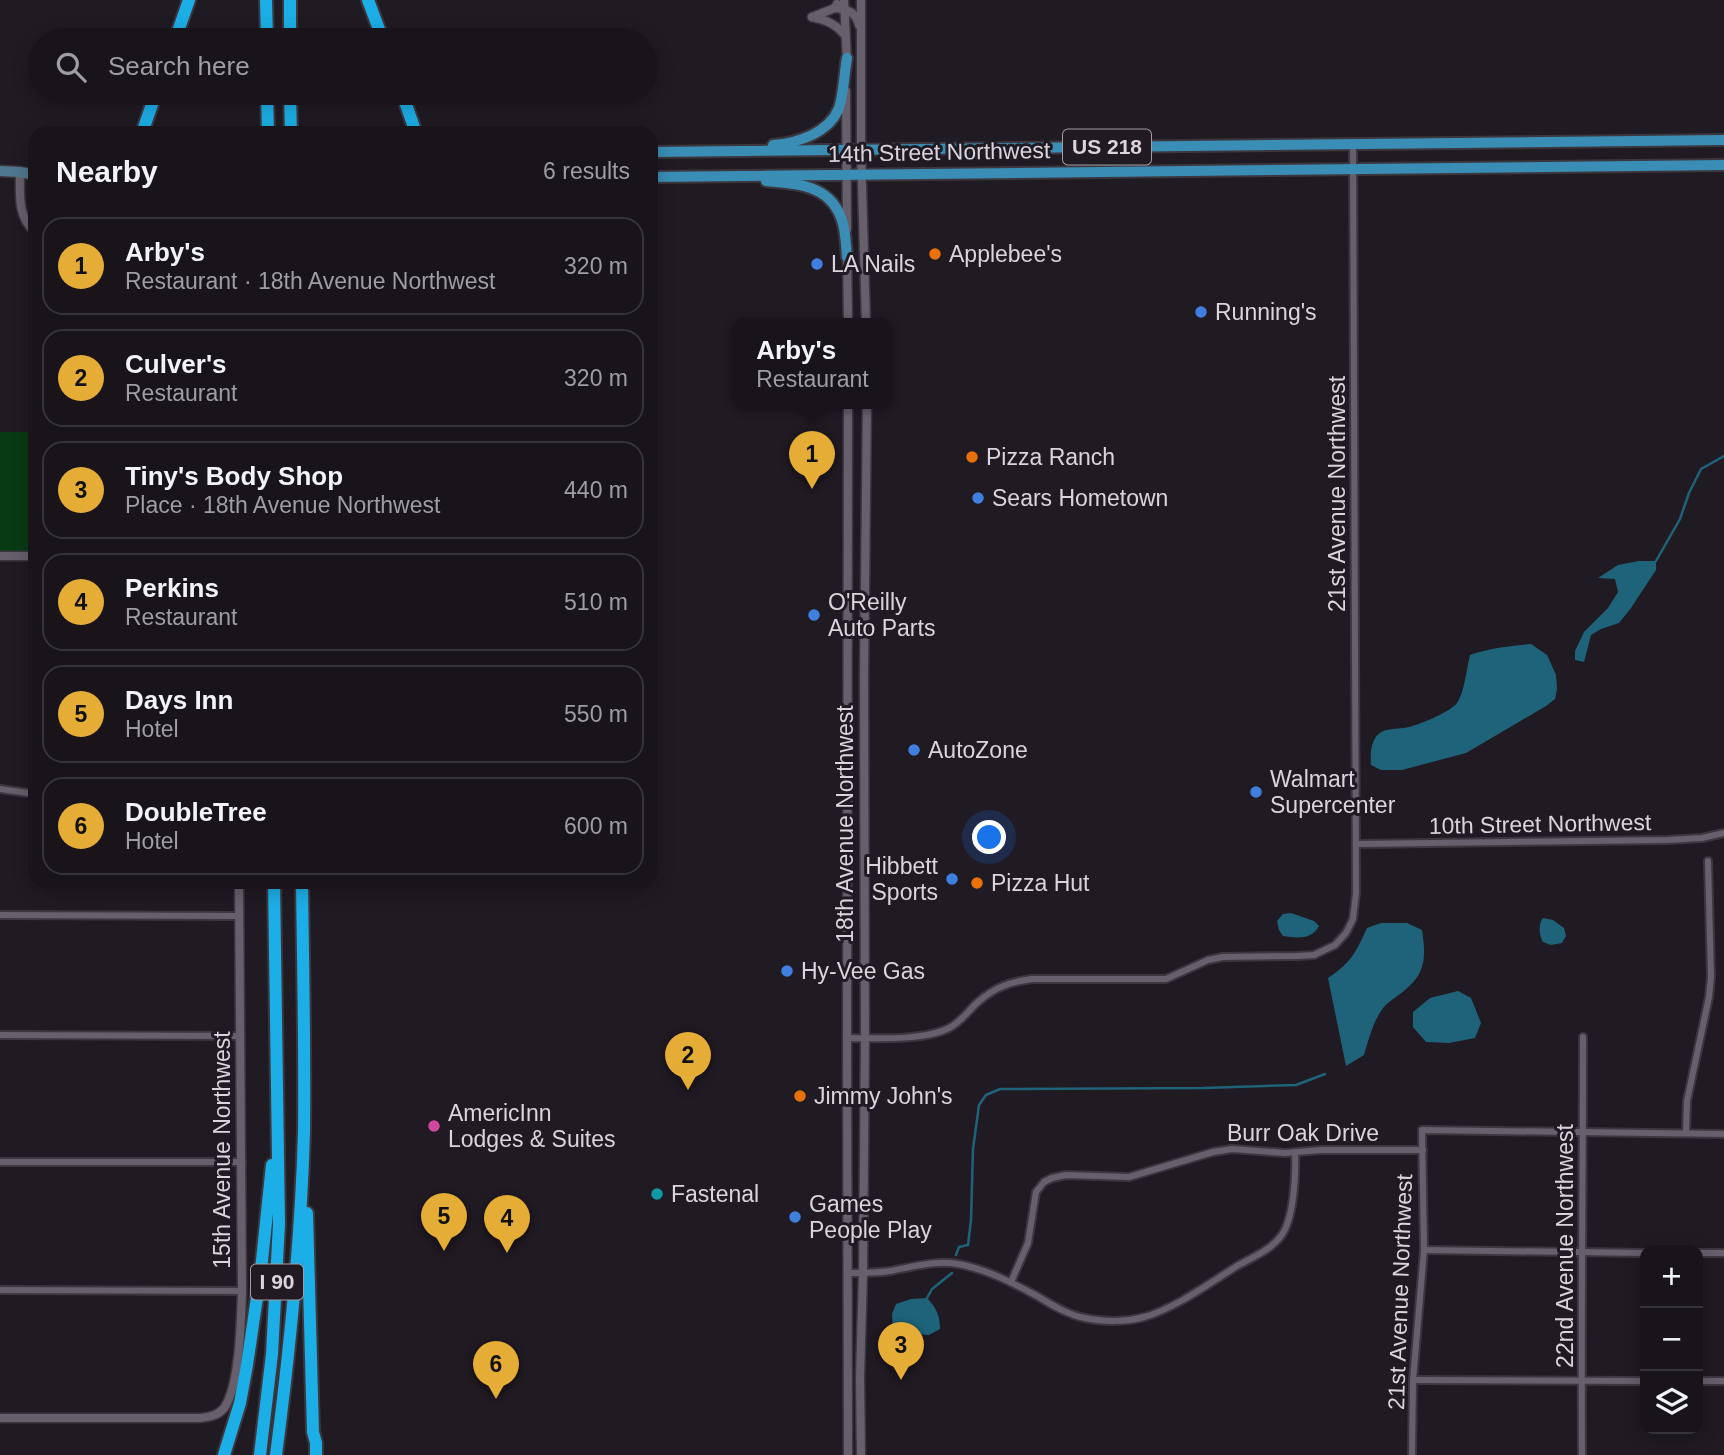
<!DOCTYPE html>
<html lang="en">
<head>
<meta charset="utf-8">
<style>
	:root { --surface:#18141a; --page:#211d23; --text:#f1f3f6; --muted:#9f9ea2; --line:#363339; --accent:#e5ad35 }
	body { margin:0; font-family:Helvetica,sans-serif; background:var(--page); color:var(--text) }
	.controls { position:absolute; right:21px; bottom:21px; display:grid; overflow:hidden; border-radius:14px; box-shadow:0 4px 18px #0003 }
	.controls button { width:63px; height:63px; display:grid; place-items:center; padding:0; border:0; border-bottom:2px solid var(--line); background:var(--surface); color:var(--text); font:35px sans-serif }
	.you { position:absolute; left:990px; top:838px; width:24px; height:24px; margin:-18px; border:5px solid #fff; border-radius:50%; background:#1a73e8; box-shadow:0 0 0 10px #1a73e833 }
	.badge { display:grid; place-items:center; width:46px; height:46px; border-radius:50%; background:var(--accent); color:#111; font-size:23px; font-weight:700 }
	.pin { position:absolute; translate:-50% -58px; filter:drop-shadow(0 2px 4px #0008) }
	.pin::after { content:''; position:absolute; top:37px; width:24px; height:21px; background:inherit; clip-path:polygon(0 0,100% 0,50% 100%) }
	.popup { position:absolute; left:732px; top:318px; width:161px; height:91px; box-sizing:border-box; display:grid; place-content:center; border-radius:14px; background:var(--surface); filter:drop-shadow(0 2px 5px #0005); font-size:23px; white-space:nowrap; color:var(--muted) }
	.popup b { font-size:26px; color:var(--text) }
	.popup::after { content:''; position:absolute; left:50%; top:100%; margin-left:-14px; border:14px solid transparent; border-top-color:var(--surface) }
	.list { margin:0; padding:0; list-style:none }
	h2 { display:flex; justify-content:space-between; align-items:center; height:91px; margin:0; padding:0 28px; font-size:30px }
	h2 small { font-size:23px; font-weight:400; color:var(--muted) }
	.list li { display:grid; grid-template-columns:46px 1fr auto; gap:21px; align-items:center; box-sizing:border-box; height:98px; margin:0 14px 14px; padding:0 14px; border:2px solid var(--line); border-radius:21px }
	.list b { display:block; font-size:26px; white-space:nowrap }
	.list p { margin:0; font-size:23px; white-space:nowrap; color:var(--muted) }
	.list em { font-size:23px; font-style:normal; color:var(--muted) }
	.icon { flex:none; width:38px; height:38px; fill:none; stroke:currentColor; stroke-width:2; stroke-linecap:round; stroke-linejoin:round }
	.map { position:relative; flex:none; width:1724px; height:1455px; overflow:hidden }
	.search { position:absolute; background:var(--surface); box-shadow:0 4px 18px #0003; left:28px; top:28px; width:630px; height:77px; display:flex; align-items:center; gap:18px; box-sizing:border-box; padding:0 24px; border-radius:38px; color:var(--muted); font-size:26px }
	.panel { position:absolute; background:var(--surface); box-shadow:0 4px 18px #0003; left:28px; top:126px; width:630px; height:763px; border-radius:21px }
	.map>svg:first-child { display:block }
	.green { fill:#083b14 }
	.water { fill:#1e637a }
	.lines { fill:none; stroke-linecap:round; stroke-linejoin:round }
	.stream { stroke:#1e637a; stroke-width:2.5 }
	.minor-casing { stroke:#3c373f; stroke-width:10 }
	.tertiary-casing { stroke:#3c373f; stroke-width:11 }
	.secondary-casing { stroke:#3c373f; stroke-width:13 }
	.primary-casing { stroke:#3c373f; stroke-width:14 }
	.motorway-casing { stroke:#3c373f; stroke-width:16 }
	.minor { stroke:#675f6b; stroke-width:6 }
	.tertiary { stroke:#675f6b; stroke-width:8 }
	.secondary { stroke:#507790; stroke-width:10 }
	.primary { stroke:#3a8eb5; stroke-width:10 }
	.motorway { stroke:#1caee6; stroke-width:12 }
	.food-dot { fill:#e8710a; stroke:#201a23; stroke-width:2.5 }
	.shop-dot { fill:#3f7fe0; stroke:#201a23; stroke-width:2.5 }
	.hotel-dot { fill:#d1479c; stroke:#201a23; stroke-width:2.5 }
	.culture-dot { fill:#0f9aa8; stroke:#201a23; stroke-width:2.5 }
	.labels { text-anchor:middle; stroke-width:6; stroke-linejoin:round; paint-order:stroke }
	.shield { fill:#201a23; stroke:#a29da4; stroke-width:2 }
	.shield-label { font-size:21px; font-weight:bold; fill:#dad5dc }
	.street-label { font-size:23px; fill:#dad5dc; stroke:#201a23 }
	.poi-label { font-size:23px; fill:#dad5dc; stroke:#201a23; text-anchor:start }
</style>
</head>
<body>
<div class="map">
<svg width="1724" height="1455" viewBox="0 0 1724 1455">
	<rect width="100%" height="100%" fill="#201a23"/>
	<rect class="green" x="0" y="432" width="35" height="124"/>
	<g class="water">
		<path d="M1639,561H1656V570L1631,608L1619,623L1601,629L1591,635L1584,662L1575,660V651L1584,632L1608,608L1618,592L1615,579L1598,578L1618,565Z"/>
		<path d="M1531,644L1547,655L1556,675L1557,689L1555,699L1546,706L1466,753L1402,770H1381L1371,765C1370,752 1371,733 1387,730C1394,728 1402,729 1409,727C1421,724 1450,712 1457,703C1464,694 1467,667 1470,655C1490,648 1510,646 1531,644Z"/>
		<path d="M1291,913L1314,921L1319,926C1312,940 1296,938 1283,936L1279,930L1277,921L1283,914Z"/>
		<path d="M1543,918L1553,920L1564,928L1566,936L1562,943L1551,945L1543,942C1539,935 1538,924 1543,918Z"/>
		<path d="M1381,923H1407L1422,930C1426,956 1426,973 1405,990C1398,996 1389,1001 1383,1008C1373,1022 1369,1038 1364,1055L1346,1066L1328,978C1351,963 1356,952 1367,928Z"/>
		<path d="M1458,991L1471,998L1481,1023L1475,1038L1449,1043L1426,1042L1413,1027V1012L1430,998Z"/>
		<path d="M927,1298C936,1307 940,1316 940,1329L929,1335L893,1332L892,1314L896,1304L911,1299Z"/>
	</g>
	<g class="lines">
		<g class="stream">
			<path d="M1656,561L1680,519L1689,493L1701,469L1724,456"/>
			<path d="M956,1255L959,1247L968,1245L971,1220L973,1149L979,1105L986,1095L1000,1089L1204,1088L1296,1085L1325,1074"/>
			<path d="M927,1298L932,1289L952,1273"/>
		</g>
		<g class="minor-casing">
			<g id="minor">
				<path d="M0,789L35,794"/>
				<path d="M1356,844L1667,840L1702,838L1724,833"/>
				<path d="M0,915L239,916"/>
				<path d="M0,1035L241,1036"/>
				<path d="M847,1038C875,1038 924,1041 949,1028C961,1022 968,1011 978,1002C995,987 1010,982 1032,979H1166L1208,960L1223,957L1297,956L1314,955L1335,945L1346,933L1353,919L1356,893L1353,144"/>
				<path d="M1686,1133L1687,1101L1709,997L1711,977L1708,861"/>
				<path d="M0,1162H242"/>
				<path d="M1424,1250L1645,1253"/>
				<path d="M1698,1253H1724"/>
				<path d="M847,1273C862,1273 876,1273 890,1271C912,1267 936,1260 958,1264C986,1269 1013,1283 1037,1296C1052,1305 1068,1315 1085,1318C1103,1322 1127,1322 1144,1317C1174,1309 1210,1283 1237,1266C1251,1258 1271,1250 1281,1236C1294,1219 1296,1174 1295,1153"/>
				<path d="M1011,1282L1028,1243L1036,1192L1044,1182L1052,1178L1066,1175L1129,1177L1213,1152L1232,1149L1285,1153L1321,1150H1423"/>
				<path d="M0,1290L242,1291"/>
				<path d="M1413,1380L1645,1381"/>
				<path d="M1698,1381H1724"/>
				<path d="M1412,1455L1413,1380L1424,1250L1422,1130L1724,1134"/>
				<path d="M1582,1455C1581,1316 1583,1176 1583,1037"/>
			</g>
		</g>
		<g class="tertiary-casing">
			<g id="tertiary">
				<path d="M844,0L847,61"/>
				<path d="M861,0V150L866,323"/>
				<path d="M835,8C847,9 856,12 859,25"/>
				<path d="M812,17C827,20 835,24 845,35"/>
				<path d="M812,17L835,8L837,4"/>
				<path d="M846,91L847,229"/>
				<path d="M20,172C20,194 17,216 35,232"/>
				<path d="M847,252L848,323"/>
				<path d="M848,403L847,1038L848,1455"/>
				<path d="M0,556H35"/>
				<path d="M0,1418H200C208,1417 218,1416 224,1408C240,1386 241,1319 242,1291L239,882"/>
				<path d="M861,1455L860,1377L863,1273L865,1038L864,676L867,403"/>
			</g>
		</g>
		<g class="secondary-casing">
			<path id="secondary" d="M0,171L20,172L35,175"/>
		</g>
		<g class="primary-casing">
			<g id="primary">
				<path d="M773,145C798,143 829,133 839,108C844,93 844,74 847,58"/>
				<path d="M651,152L1724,140"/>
				<path d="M651,177L1724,165"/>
				<path d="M766,181C799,184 833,185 843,224C846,235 846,247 847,257"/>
			</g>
		</g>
		<g class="motorway-casing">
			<g id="motorway">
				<path d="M266,0L267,40"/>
				<path d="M290,0V40"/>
				<path d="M368,0L383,40"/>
				<path d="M175,40L189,0"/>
				<path d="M267,93L268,133"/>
				<path d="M290,93L291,133"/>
				<path d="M402,93L416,133"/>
				<path d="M142,133L156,93"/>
				<path d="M307,1213L313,1432L316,1443V1455"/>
				<path d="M224,1455L240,1403L247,1365L261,1270L272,1165"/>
				<path d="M260,1455L272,1354L279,1224L274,882"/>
				<path d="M276,1455C290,1348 301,1240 304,1132C305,1049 303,965 302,882"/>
			</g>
		</g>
		<use href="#minor" class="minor"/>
		<use href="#tertiary" class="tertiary"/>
		<use href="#secondary" class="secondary"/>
		<use href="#primary" class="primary"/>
		<use href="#motorway" class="motorway"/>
	</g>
	<g class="food-dot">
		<circle cx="935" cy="254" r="7"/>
		<circle cx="972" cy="457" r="7"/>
		<circle cx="977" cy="883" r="7"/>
		<circle cx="800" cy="1096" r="7"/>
	</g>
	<g class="shop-dot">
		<circle cx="817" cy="264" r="7"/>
		<circle cx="1201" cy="312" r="7"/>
		<circle cx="978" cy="498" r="7"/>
		<circle cx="814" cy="615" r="7"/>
		<circle cx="914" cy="750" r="7"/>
		<circle cx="1256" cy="792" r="7"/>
		<circle cx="952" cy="879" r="7"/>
		<circle cx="787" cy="971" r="7"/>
		<circle cx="795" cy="1217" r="7"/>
	</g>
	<circle class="hotel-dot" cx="434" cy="1126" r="7"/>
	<circle class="culture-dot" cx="657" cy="1194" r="7"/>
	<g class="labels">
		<g class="shield">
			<rect x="1063" y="129.5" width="88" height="35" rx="5"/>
			<rect x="251" y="1264.5" width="52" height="35" rx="5"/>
		</g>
		<g class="shield-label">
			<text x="1107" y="154">US 218</text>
			<text x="277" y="1289">I 90</text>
		</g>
		<g class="street-label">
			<text transform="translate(939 152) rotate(-1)" y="8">14th Street Northwest</text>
			<text transform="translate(1337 494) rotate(-90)" y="8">21st Avenue Northwest</text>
			<text transform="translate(845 824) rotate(-90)" y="8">18th Avenue Northwest</text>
			<text transform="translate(1540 824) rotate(-1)" y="8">10th Street Northwest</text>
			<text x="1303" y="1141">Burr Oak Drive</text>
			<text transform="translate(222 1150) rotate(-90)" y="8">15th Avenue Northwest</text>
			<text transform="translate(1565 1246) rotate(-90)" y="8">22nd Avenue Northwest</text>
			<text transform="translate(1400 1292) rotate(-88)" y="8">21st Avenue Northwest</text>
		</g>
		<g class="poi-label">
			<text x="949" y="262">Applebee's</text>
			<text x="831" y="272">LA Nails</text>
			<text x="1215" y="320">Running's</text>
			<text x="986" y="465">Pizza Ranch</text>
			<text x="992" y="506">Sears Hometown</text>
			<text x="828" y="610">O'Reilly<tspan x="828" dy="26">Auto Parts</tspan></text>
			<text x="928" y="758">AutoZone</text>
			<text x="1270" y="787">Walmart<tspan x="1270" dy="26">Supercenter</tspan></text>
			<text x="938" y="874" text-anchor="end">Hibbett<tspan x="938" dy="26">Sports</tspan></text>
			<text x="991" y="891">Pizza Hut</text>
			<text x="801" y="979">Hy-Vee Gas</text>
			<text x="814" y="1104">Jimmy John's</text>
			<text x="448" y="1121">AmericInn<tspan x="448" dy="26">Lodges &amp; Suites</tspan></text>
			<text x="671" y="1202">Fastenal</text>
			<text x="809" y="1212">Games<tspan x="809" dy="26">People Play</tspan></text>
		</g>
	</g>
</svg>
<div class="controls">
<button>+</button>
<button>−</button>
<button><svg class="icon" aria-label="layers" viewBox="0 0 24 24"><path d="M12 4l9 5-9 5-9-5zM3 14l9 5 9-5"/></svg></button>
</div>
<div class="you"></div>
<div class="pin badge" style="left:812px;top:489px">1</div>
<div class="popup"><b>Arby's</b>Restaurant</div>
<div class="pin badge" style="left:688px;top:1090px">2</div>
<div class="pin badge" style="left:901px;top:1380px">3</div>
<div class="pin badge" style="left:507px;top:1253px">4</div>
<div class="pin badge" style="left:444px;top:1251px">5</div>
<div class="pin badge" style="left:496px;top:1399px">6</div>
<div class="search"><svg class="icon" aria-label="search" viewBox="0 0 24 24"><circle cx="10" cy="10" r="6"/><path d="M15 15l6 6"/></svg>Search here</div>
<section class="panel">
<h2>Nearby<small>6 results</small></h2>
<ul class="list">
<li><span class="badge">1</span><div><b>Arby's</b><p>Restaurant · 18th Avenue Northwest</p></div><em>320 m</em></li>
<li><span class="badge">2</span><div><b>Culver's</b><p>Restaurant</p></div><em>320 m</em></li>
<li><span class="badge">3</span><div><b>Tiny's Body Shop</b><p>Place · 18th Avenue Northwest</p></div><em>440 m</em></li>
<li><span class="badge">4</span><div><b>Perkins</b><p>Restaurant</p></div><em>510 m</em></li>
<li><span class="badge">5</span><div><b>Days Inn</b><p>Hotel</p></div><em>550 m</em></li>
<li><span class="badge">6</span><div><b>DoubleTree</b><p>Hotel</p></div><em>600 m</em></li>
</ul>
</section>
</div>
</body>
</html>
